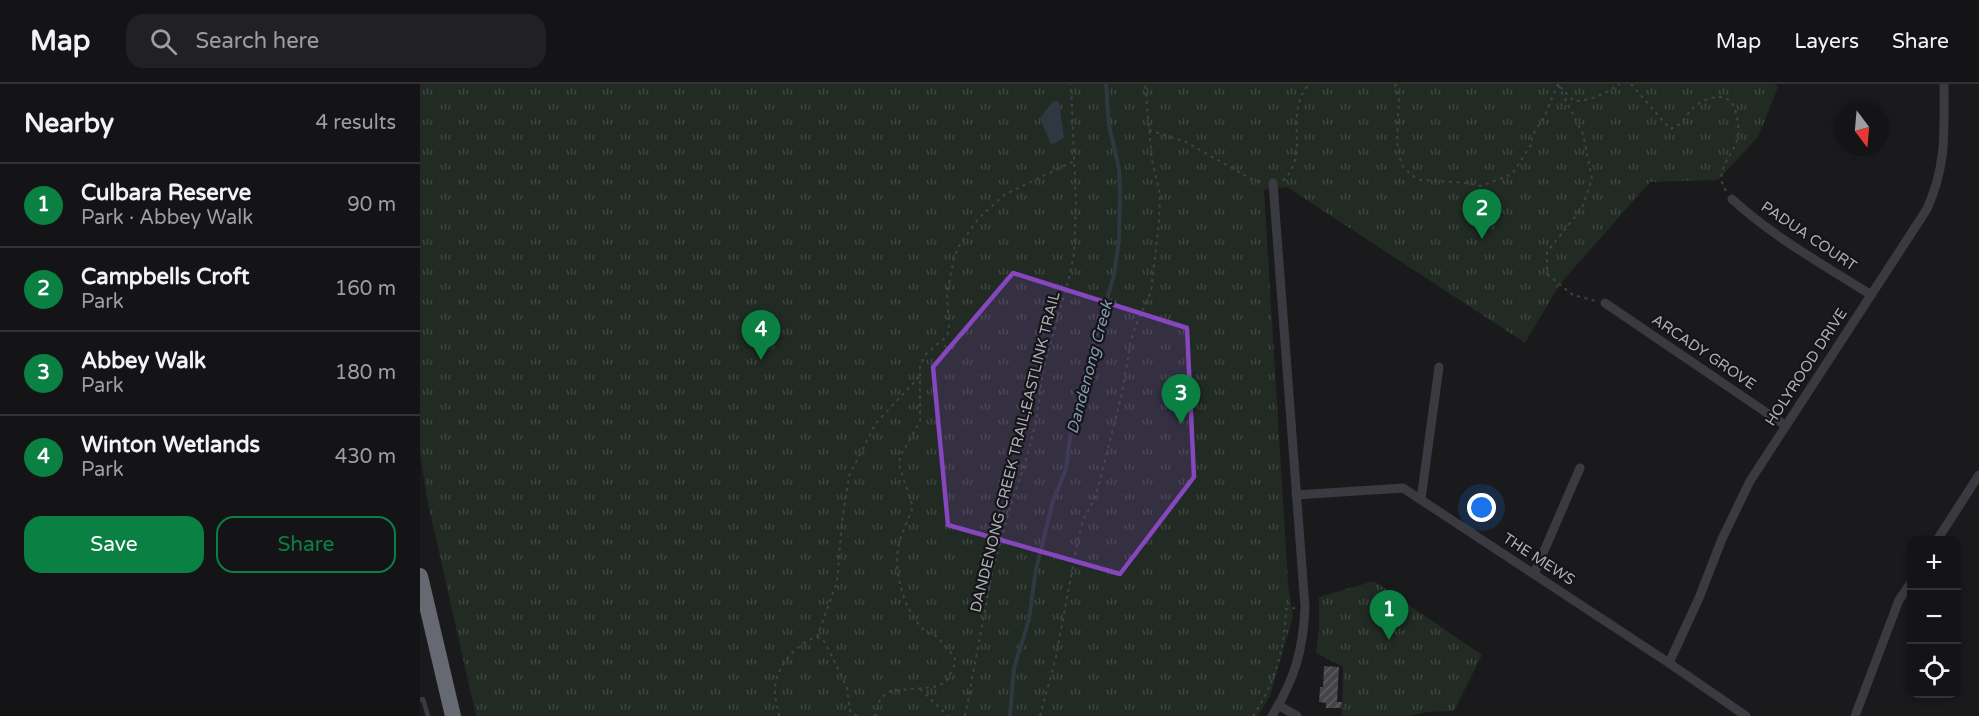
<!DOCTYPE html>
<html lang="en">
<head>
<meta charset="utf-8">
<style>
	:root { --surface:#141315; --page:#212022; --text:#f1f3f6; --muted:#9d9ea0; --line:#333234; --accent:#0b8043 }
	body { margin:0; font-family:"Varela Round",sans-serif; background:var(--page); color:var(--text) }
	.controls { position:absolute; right:18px; bottom:18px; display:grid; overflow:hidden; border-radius:12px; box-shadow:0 3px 9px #0003 }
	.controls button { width:54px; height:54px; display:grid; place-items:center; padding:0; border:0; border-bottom:2px solid var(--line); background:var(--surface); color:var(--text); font:30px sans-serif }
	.compass { position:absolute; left:1415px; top:18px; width:54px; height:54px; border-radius:50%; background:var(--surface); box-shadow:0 3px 9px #0003; rotate:164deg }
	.you { position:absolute; left:1062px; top:424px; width:21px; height:21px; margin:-15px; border:4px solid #fff; border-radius:50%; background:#1a73e8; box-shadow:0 0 0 9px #1a73e833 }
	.badge { display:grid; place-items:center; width:39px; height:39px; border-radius:50%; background:var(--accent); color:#fff; font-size:20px; font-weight:700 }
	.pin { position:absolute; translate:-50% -50px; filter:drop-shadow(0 2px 3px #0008) }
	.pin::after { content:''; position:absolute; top:32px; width:21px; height:18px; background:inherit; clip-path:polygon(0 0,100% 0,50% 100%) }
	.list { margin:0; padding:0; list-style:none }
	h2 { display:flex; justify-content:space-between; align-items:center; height:78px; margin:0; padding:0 24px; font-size:26px }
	h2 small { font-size:20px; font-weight:400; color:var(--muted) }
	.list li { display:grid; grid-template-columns:39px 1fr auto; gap:18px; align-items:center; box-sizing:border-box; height:84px; padding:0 24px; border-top:2px solid var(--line) }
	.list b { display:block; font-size:22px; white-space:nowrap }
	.list p { margin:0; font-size:20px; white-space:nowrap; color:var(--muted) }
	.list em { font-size:20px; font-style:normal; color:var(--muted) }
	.actions { display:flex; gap:12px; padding:18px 24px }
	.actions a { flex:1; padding:14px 0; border:2px solid var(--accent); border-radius:18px; text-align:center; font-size:21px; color:var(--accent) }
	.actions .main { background:var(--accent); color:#fff }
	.icon { flex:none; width:33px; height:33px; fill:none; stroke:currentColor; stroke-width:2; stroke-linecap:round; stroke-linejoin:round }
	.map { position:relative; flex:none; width:1559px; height:632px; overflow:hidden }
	header { display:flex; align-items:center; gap:36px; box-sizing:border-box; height:84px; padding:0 30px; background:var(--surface); border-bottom:2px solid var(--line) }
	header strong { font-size:28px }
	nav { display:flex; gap:33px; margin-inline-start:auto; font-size:21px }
	.search { width:420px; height:54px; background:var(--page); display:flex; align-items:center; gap:15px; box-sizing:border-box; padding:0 21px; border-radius:18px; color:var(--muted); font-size:22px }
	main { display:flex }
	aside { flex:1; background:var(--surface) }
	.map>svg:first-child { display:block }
	.park { fill:url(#park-tufts) }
	.water { fill:#2f3740 }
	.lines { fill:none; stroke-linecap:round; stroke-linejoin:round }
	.stream { stroke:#2f3740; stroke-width:4 }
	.building { fill:url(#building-hatch) }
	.path { stroke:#404248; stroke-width:2; stroke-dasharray:3 4.5; stroke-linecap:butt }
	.service { stroke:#3a3b41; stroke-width:4.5 }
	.minor { stroke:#3a3b41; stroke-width:9 }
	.motorway { stroke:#666872; stroke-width:16 }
	.marked { fill:#8546be; fill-opacity:0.2; stroke:#8546be; stroke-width:4.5; stroke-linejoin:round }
	.labels { text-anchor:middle; stroke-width:4.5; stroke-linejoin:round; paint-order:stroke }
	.street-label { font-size:15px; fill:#acafbb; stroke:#151417 }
	.water-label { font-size:16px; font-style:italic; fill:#8398b6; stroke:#151417 }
</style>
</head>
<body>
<header>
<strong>Map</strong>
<div class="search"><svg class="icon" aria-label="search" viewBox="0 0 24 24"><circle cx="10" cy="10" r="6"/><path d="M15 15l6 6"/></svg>Search here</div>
<nav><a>Map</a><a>Layers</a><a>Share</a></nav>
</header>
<main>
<aside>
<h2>Nearby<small>4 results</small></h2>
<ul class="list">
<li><span class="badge">1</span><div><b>Culbara Reserve</b><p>Park · Abbey Walk</p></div><em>90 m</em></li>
<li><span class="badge">2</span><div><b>Campbells Croft</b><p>Park</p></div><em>160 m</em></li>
<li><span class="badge">3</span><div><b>Abbey Walk</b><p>Park</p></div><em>180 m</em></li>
<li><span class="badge">4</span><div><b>Winton Wetlands</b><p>Park</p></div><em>430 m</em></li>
</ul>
<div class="actions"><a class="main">Save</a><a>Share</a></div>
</aside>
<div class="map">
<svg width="1559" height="632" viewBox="0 0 1559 632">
	<defs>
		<pattern id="park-tufts" width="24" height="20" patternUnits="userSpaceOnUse" patternTransform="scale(1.5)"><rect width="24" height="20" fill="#212a23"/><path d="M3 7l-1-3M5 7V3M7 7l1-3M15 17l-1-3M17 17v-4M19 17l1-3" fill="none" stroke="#3f4641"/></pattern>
		<pattern id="building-hatch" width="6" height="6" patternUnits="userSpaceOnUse" patternTransform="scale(1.5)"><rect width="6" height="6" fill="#444449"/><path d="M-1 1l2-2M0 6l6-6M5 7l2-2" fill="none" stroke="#5c5c61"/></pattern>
	</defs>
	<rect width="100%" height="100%" fill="#1a191c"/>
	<g class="park">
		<path d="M0,0H1354L1358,3L1338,53L1298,96L1230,98L1140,200L1105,259L867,103L844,106L868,499L873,533L850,612L838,632H56L7,415L0,368Z"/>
		<path d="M954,497L1062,571L1034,627L1007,628L988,632H922L923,583L896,569L899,543V513Z"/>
	</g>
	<path class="water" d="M633,17L639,18L644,54L631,61L620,34Z"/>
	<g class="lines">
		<path class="stream" d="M590,632L594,584L609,535L616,485L633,417L646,385L653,331L694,191L699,156L700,105L699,85L689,41L686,0"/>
	</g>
	<path class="building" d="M904,582L919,583L917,618H922L921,624H906V619L899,618L900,603H903Z"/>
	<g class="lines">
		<g class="path">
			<path d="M975,0L979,13L977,57L981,80L991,91L1001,96L1046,99L1061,102L1092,90L1111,61L1112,52L1125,31L1138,0"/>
			<path d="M1211,0L1250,45C1263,41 1265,32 1273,24C1288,11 1311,6 1316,29C1318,36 1319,45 1318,52C1314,73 1292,86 1306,107"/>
			<path d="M1138,1L1163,50L1172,95L1162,124L1127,168V190L1153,211L1176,217"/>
			<path d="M1140,3L1154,17C1171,17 1186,9 1200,0"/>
			<path d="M729,46L766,58L835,97L843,98"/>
			<path d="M863,97C892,67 862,32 889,0"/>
			<path d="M397,553L417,498L422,438L429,392L456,339L499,293"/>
			<path d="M500,605L528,632"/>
			<path d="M359,632C358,624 355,616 355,608C354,584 376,559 397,553L405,558L427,604L430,627L437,632"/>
			<path d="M454,632L456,631L460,615L470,607L514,603L526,598C530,590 537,581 534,572C532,570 518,553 516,552C511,550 508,550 504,546C485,528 474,491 478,465C480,452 487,438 492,426V420L479,381L480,373L500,337V282L506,270L527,252L529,245L527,210L534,174L539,162L558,135L584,111L654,77"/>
			<path d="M545,632L572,489L590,424L608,369L616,337L623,286L649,194L654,170L656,121L651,0"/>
			<path d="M620,632L636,573L659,450L665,432L675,415L702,309L711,256L716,241L731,208L739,138L740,110L732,76L725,0"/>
			<path d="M833,632C855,599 865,564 866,525L875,524"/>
		</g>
		<path class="service" d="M0,616L3,615L8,632"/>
		<g class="minor">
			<path d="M1312,115C1353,153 1404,181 1451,211"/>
			<path d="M1185,219L1366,342"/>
			<path d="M876,411L983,404L1249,579L1326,632"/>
			<path d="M1001,415L1019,283"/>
			<path d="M1517,456L1559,391"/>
			<path d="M1114,490L1160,384"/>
			<path d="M1249,579L1279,514L1302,455L1330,397L1507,125C1527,80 1524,48 1524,0"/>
			<path d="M858,621L877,632"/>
			<path d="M852,632C875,594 883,567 885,523L853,99"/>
			<path d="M1435,632L1479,516L1492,497"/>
		</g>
		<path class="motorway" d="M0,492L33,632"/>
	</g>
	<path class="marked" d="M593,189L767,244L774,393L700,490L528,441L513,283Z"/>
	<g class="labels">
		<g class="street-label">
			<text transform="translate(1389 152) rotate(34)" y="5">PADUA COURT</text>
			<text transform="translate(1284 268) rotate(34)" y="5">ARCADY GROVE</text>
			<text transform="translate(1386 283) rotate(-57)" y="5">HOLYROOD DRIVE</text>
			<text transform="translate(595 368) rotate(-76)" y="5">DANDENONG CREEK TRAIL;EASTLINK TRAIL</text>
			<text transform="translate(1119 475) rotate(33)" y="5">THE MEWS</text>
		</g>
		<g class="water-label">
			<text transform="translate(669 283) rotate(-75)" y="6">Dandenong Creek</text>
		</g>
	</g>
</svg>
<div class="controls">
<button>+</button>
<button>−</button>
<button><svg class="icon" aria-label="locate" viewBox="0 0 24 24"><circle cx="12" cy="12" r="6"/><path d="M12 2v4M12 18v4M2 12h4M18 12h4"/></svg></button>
</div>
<svg class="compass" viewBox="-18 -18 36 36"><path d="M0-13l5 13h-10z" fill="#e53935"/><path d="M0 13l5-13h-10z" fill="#9d9ea0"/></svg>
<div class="you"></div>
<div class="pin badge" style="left:969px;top:556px">1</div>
<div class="pin badge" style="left:1062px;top:155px">2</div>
<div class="pin badge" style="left:761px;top:340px">3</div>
<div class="pin badge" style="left:341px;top:276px">4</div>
</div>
</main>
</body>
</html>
